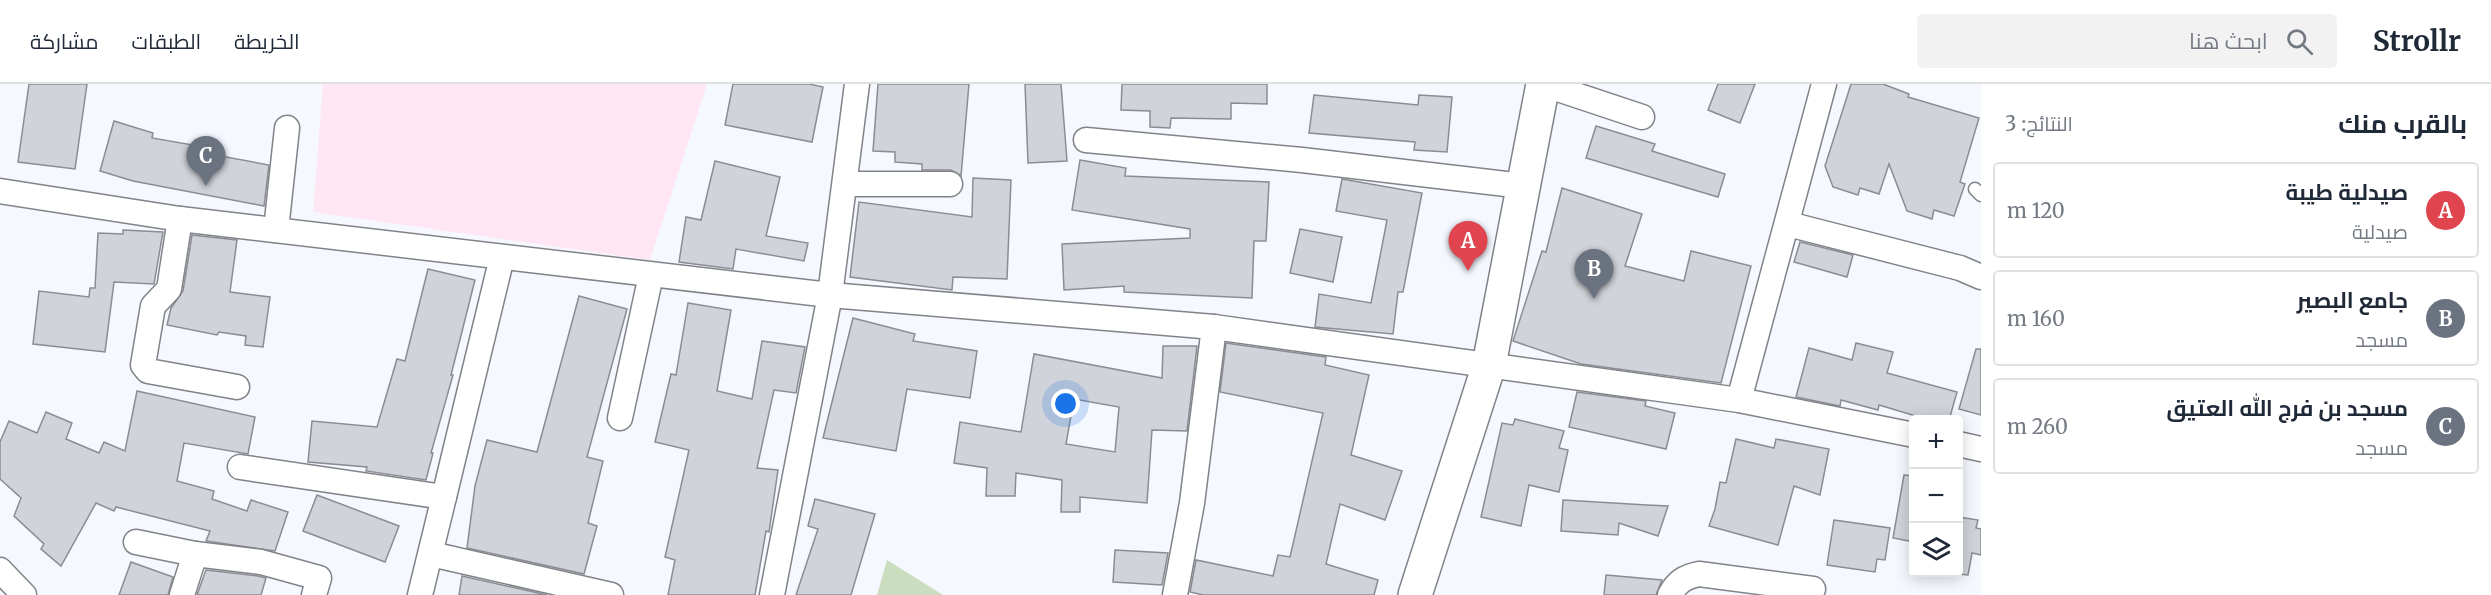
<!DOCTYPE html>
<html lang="ar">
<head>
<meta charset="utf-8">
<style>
	:root { --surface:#fff; --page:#f2f2f3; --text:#1f2937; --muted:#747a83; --line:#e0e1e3; --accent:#c13770 }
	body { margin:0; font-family:Merriweather,Cairo,serif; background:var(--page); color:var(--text); direction:rtl }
	.controls { position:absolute; right:18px; bottom:18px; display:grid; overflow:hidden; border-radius:6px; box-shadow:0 3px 15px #0003 }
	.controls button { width:54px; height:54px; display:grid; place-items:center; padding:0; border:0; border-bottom:2px solid var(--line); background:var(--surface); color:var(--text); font:30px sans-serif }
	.you { position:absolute; left:1066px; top:320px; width:21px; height:21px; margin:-15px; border:4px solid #fff; border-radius:50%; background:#1a73e8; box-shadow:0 0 0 9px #1a73e833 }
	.badge { display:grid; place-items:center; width:39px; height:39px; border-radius:50%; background:var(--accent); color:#fff; font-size:20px; font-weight:700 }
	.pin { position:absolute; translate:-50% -50px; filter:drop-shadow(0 2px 3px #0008) }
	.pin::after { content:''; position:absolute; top:32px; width:21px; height:18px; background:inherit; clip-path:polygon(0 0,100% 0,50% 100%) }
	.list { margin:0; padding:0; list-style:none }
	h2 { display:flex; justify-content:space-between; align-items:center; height:78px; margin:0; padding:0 24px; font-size:26px }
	h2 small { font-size:20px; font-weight:400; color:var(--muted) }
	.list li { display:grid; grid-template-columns:39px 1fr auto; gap:18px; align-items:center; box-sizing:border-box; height:96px; margin:0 12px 12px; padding:0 12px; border:2px solid var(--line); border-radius:6px }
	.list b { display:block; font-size:22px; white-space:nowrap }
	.list p { margin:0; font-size:20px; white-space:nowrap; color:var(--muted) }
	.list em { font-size:20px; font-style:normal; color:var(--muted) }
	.icon { flex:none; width:33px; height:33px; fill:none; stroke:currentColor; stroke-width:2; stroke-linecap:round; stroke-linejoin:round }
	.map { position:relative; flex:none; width:1981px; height:511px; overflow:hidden; direction:ltr }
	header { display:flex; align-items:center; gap:36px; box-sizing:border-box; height:84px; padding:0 30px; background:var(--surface); border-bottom:2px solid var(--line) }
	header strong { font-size:28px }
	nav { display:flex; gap:33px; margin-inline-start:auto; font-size:21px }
	.search { width:420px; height:54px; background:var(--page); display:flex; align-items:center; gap:15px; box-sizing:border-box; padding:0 21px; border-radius:6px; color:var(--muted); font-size:22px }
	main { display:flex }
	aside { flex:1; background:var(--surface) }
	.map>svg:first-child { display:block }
	.education { fill:#fee6f2 }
	.green { fill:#cadebf }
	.building { fill:#d0d3d9; stroke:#8a8d92; stroke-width:1.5; fill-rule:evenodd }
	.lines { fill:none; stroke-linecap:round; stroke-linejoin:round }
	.lane-casing { stroke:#808388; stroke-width:15 }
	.street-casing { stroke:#808388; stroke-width:27 }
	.secondary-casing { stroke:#808388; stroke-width:36 }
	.lane { stroke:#fff; stroke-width:12 }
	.street { stroke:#fff; stroke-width:24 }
	.secondary { stroke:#fff; stroke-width:33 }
</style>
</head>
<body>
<header>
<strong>Strollr</strong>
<div class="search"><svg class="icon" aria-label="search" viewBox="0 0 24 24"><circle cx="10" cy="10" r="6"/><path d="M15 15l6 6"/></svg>ابحث هنا</div>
<nav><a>الخريطة</a><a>الطبقات</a><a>مشاركة</a></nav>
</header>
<main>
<aside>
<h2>بالقرب منك<small>النتائج: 3</small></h2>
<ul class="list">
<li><span class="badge" style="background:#e0444e">A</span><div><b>صيدلية طيبة</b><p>صيدلية</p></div><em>120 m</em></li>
<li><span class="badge" style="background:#6b7280">B</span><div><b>جامع البصير</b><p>مسجد</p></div><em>160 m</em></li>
<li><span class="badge" style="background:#6b7280">C</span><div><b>مسجد بن فرج الله العتيق</b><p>مسجد</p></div><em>260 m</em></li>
</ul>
</aside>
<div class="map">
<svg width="1981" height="511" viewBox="0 0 1981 511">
	<rect width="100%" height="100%" fill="#f5f8fe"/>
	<path class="education" d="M323,0H707L650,176L313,128Z"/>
	<path class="green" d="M887,476L943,511H877Z"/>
	<g class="building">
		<path d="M29,0H87L75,85L18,78Z"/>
		<path d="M733,0H809L823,3L812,58L725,41Z"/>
		<path d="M878,0H969L961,92L951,86H922V80L895,78V68L873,67Z"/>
		<path d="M1025,0H1061L1067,77L1028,79Z"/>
		<path d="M1122,0H1267V20L1231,19V35L1171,34L1170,44L1150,43V27L1121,26Z"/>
		<path d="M1718,0H1755L1740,39L1708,26Z"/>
		<path d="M1851,0H1883L1909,10L1908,13L1979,34L1960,98L1965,100L1954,132L1934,126L1932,135L1907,127L1889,80L1879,110L1860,104L1858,111L1833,103L1825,82Z"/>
		<path d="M1314,11L1418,21L1419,11L1452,13L1447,68L1414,66L1415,58L1309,49Z"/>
		<path d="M114,37L153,49L152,54L216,65L215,71L269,81L264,122L133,97L100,87Z"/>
		<path d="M1596,42L1655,60L1652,67L1725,90L1718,113L1586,74Z"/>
		<path d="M1080,76L1126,84L1125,92L1269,98L1266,157H1254L1252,214L1124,208V202L1064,206L1062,160L1190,154V145L1072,126Z"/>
		<path d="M715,77L780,93L766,152L808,159L804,177L736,165L733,185L679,178L686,133L701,136Z"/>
		<path d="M973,94L1011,96L1007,195L953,193L952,206L850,193L859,118L972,133Z"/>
		<path d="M1342,95L1422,109L1403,208H1398L1393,250L1315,243L1319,210L1371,219L1387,136L1336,127Z"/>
		<path d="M1562,104L1642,130L1625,182L1684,197L1691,167L1751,182L1721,299L1581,280L1513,257L1542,167L1546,168Z"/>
		<path d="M1300,145L1342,153L1333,198L1290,189Z"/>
		<path d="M123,146L163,148L154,200L114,198L105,268L33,260L39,207L89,213L90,204H95L98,149L123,150Z"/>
		<path d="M192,151L237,156L230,208L270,213L263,263L245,261L246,252L219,248L217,251L167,241L171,224L183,207Z"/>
		<path d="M1800,158L1853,171L1847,193L1794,178Z"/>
		<path d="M428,185L475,196L451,291H453L431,369H433L426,396L366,387L367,383L308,378L312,337L377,343L397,275L405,277Z"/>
		<path d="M579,212L627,225L587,373L603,377L588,439L597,442L584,490L467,464L475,402L487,356L537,368Z"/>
		<path d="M688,219L731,226L717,307L752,315L762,257L805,263L796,309L774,306L757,384L778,386L769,448L766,447L755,511H668L675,476L665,473L689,366L655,358L671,290L676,291Z"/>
		<path d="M853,234L915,250L913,257L977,267L970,314L907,305L896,367L823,354Z"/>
		<path d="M1226,259L1326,273L1325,281L1369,291L1351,371L1402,387L1385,436L1340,420L1326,480L1378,496L1374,511H1203L1190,508L1196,476L1273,492L1278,471L1290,473L1323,329L1220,308Z"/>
		<path d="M1856,259L1893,268L1887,289L1957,308L1949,336H1929L1879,321L1878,326L1841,316L1840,322L1796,313L1809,264L1852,276Z"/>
		<path d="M1163,262H1197L1187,347L1152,346L1147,419L1080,413V428H1061L1062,396L1016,389L1015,412H986L987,384L954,379L960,338L1021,348L1034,270L1162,294ZM1074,315L1119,323L1115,368L1066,360Z"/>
		<path d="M1976,265H1981V331L1959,325Z"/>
		<path d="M137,307L255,333L248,370L184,359L177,397L214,407L212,415L247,427L251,416L288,428L275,467L206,457L210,447L116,423L114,427L96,419L61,482L41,465L44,460L14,432L21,414L0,395V358L9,337L37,349L46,328L72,339L66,355L99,369L104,358L125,367Z"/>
		<path d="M1577,308L1646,317L1645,322L1675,329L1666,365L1569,343Z"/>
		<path d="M1515,335L1564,347L1559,364L1568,366L1559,408L1529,401L1521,442L1481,433L1502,339L1513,341Z"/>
		<path d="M1736,355L1774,364L1776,355L1829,365L1820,411L1794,402L1778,461L1709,442L1715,425L1720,398L1726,399Z"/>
		<path d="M1904,391L1914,392V458L1893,454Z"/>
		<path d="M317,411L399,442L385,478L303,447Z"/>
		<path d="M815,415L875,430L851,511H796L818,445L808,442Z"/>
		<path d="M1563,416L1647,421L1668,422L1658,452L1619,439L1618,451L1561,447Z"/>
		<path d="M1959,433L1978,436L1976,444L1981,445V471L1972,469L1968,491L1959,490Z"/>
		<path d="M1834,436L1890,444L1885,476L1877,475L1875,488L1827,481Z"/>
		<path d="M1115,466L1168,469L1162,501L1113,498Z"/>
		<path d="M131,478L173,493L168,511H119Z"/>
		<path d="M206,486L258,492L266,494L261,511H197Z"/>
		<path d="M1606,491L1662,496L1656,511H1604Z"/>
		<path d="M462,492L547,511H459Z"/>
	</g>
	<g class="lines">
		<g class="lane-casing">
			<path id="lane" d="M1975,105L1981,111"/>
		</g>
		<g class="street-casing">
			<g id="street">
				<path d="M1543,0L1642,33"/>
				<path d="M1086,56L1302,76L1523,102"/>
				<path d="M845,100H950"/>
				<path d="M0,107L180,135L830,211L1214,243L1739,316L1914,351"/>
				<path d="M180,135L169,205L153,222L143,281L148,287L237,303"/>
				<path d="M1788,140L1960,184L1981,193"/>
				<path d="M276,146L287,44"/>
				<path d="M1739,316L1824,0"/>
				<path d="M620,334L651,191"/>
				<path d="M1958,360L1981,365"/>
				<path d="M240,383L444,413L502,173"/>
				<path d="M136,458L195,470L182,511"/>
				<path d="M195,470L261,478L319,494L314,511"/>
				<path d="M431,470L611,511"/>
				<path d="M0,486L24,511"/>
				<path d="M420,511L444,413"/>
				<path d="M772,511L830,211L857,0"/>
				<path d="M1175,511L1192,419L1214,243"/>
				<path d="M1670,511C1677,498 1684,493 1699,490L1813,505"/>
			</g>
		</g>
		<g class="secondary-casing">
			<path id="secondary" d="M1415,511L1489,281L1543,0"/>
		</g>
		<use href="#lane" class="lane"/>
		<use href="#street" class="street"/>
		<use href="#secondary" class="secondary"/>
	</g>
</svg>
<div class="controls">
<button>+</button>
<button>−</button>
<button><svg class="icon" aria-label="layers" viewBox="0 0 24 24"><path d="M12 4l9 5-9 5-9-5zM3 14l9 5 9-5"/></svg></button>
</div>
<div class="you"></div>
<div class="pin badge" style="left:1468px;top:187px;background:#e0444e">A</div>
<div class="pin badge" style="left:1594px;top:215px;background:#6b7280">B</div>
<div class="pin badge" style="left:206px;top:102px;background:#6b7280">C</div>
</div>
</main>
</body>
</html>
